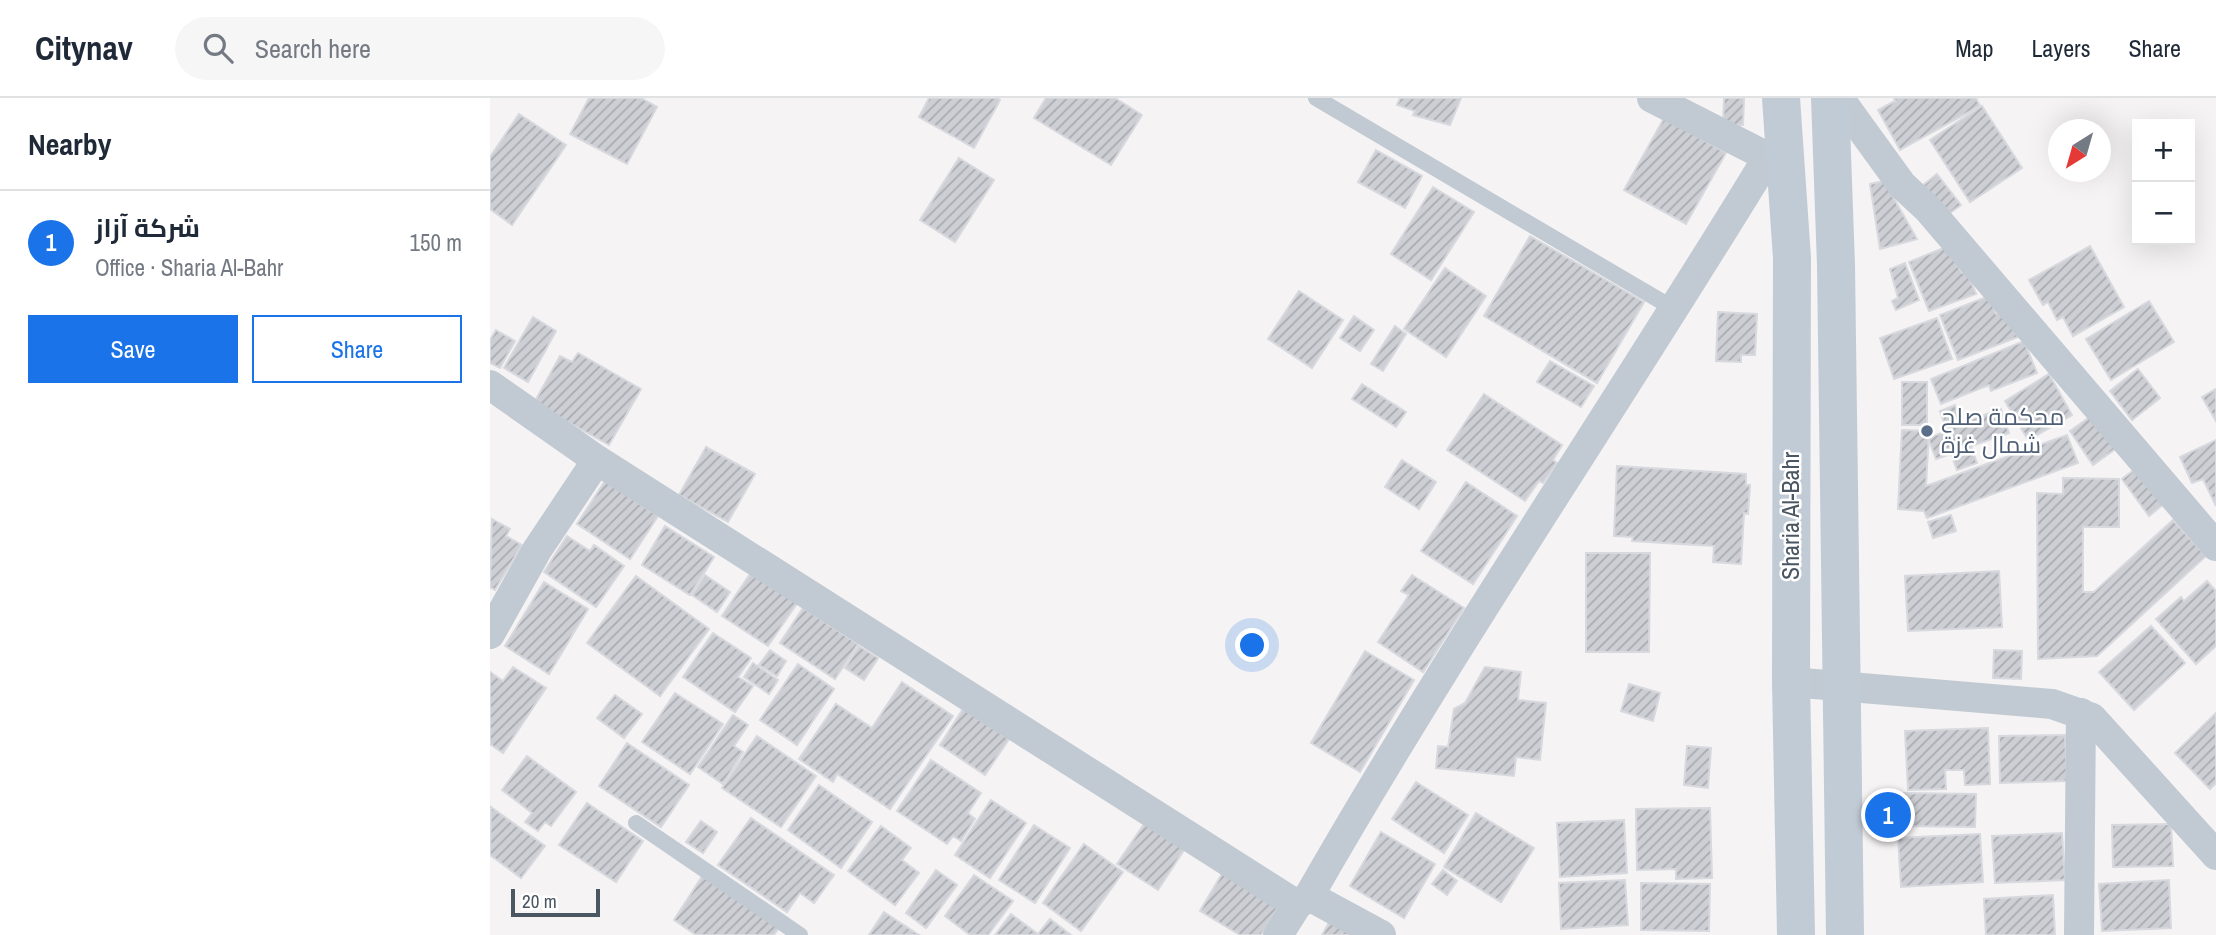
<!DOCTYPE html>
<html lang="en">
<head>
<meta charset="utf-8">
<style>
	:root { --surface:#fff; --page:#f6f6f7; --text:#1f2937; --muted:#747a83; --line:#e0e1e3; --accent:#1a73e8 }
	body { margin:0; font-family:"Archivo Narrow",Cairo,sans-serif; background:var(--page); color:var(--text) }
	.controls { position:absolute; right:21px; top:21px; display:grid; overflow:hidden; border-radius:0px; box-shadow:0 7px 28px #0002 }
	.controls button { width:63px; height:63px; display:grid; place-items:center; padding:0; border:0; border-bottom:2px solid var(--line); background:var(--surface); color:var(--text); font:35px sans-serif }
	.compass { position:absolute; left:1558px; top:21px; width:63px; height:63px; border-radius:50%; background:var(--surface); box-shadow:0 7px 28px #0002; rotate:217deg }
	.scale { position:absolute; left:21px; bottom:18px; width:89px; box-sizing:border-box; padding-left:7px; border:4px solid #4a5661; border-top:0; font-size:19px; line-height:24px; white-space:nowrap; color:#4a5661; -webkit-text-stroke:5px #fff; paint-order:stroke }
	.you { position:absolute; left:763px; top:548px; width:24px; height:24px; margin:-18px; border:5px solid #fff; border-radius:50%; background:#1a73e8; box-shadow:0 0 0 10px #1a73e833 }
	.badge { display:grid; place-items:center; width:46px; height:46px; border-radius:50%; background:var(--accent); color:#fff; font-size:23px; font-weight:700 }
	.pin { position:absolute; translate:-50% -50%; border:4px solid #fff; box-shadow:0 2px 7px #0006 }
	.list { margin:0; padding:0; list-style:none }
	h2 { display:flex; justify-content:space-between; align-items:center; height:91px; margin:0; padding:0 28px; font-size:30px }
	h2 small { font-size:23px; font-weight:400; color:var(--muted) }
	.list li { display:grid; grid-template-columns:46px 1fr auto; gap:21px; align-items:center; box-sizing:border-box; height:105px; padding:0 28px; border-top:2px solid var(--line) }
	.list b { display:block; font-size:26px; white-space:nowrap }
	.list p { margin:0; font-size:23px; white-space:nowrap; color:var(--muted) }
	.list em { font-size:23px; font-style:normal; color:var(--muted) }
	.actions { display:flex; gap:14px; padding:21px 28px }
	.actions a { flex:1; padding:16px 0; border:2px solid var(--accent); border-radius:0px; text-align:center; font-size:24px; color:var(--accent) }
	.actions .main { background:var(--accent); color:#fff }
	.icon { flex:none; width:38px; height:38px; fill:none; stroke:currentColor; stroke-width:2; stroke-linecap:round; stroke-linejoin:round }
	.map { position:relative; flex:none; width:1726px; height:837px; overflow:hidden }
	header { display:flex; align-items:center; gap:42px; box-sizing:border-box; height:98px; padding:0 35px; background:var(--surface); border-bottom:2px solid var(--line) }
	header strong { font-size:33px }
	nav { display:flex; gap:38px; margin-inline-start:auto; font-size:24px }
	.search { width:490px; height:63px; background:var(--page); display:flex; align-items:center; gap:18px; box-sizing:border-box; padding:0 24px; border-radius:38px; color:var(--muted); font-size:26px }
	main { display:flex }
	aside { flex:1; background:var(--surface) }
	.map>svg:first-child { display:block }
	.building { fill:url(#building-hatch); stroke:#d7d9de; stroke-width:2 }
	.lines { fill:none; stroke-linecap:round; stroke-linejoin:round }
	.lane { stroke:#c1cad2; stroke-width:16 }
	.street { stroke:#c1cad2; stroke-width:30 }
	.secondary { stroke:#c1cbd6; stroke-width:38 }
	.service-dot { fill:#5c6f8a; stroke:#fff; stroke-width:2.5 }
	.labels { text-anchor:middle; stroke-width:5; stroke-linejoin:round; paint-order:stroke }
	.service-label { font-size:24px; fill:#4e5e75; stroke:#fff; text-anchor:start }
	.street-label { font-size:24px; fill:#4a5661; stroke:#fff }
</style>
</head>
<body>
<header>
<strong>Citynav</strong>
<div class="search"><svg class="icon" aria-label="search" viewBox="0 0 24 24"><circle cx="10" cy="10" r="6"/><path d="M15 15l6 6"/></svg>Search here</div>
<nav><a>Map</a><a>Layers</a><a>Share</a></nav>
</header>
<main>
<aside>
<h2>Nearby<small></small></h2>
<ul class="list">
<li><span class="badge">1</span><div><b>شركة آزاز</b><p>Office · Sharia Al-Bahr</p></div><em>150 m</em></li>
</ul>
<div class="actions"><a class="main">Save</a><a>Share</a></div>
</aside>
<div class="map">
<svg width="1726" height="837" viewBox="0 0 1726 837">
	<defs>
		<pattern id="building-hatch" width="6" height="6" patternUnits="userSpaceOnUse" patternTransform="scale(1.75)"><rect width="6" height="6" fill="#cdcfd5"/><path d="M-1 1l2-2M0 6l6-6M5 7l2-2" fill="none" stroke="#a8abb0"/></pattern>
	</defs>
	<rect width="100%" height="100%" fill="#f5f3f3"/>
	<g class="building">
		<path d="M99,0H151L167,9L137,66L80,36Z"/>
		<path d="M439,0H507L510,2L484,50L429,19Z"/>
		<path d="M556,0H625L652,17L621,67L544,20Z"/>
		<path d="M910,0H971L960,27L923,17L925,13L907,7Z"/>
		<path d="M1234,0H1254L1253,27H1233Z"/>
		<path d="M1404,0H1486L1490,8L1410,52L1388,12L1405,3Z"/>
		<path d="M1492,8L1532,70L1480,104L1440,42Z"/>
		<path d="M29,16L76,47L22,127L0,111V59Z"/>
		<path d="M1174,20L1236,55L1196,126L1134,92Z"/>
		<path d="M886,52L932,78L915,110L868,84Z"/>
		<path d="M469,60L504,82L465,144L430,122Z"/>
		<path d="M1447,76L1471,107L1456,118L1432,88Z"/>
		<path d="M1394,83L1427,141L1390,151L1380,86Z"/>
		<path d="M943,89L984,114L941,182L901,156Z"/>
		<path d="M1040,138L1154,204L1107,285L994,218Z"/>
		<path d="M1600,148L1634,209L1583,238L1573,219L1567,222L1558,204L1553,207L1539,182Z"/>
		<path d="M1456,149L1472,175L1477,174L1486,196L1439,213L1419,164Z"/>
		<path d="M1415,165L1429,202L1406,212L1402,203L1408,200L1400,171Z"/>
		<path d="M955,170L996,198L956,259L914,231Z"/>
		<path d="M809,193L853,222L822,270L778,241Z"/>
		<path d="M1499,198L1506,216L1513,213L1528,239L1468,262L1450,217Z"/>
		<path d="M1659,203L1684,244L1621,282L1596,241Z"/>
		<path d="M1228,214L1267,216L1265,257H1251V264L1226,263Z"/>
		<path d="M864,218L884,232L870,253L850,240Z"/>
		<path d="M43,219L66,233L38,284L14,270Z"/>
		<path d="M1447,220L1462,261L1404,281L1390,240Z"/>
		<path d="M905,228L916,236L893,273L881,266Z"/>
		<path d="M6,232L25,243L10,270L0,265V242Z"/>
		<path d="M1534,243L1547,275L1501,293L1499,287L1451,306L1441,281Z"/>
		<path d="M88,255L151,291L119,347L44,305L70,258L82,264Z"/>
		<path d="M1060,263L1104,288L1091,309L1047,284Z"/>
		<path d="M1648,271L1670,300L1642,322L1620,293Z"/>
		<path d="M1559,276L1582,317L1538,342L1515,303Z"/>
		<rect x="1412" y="284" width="25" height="43"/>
		<path d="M872,286L916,314L906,329L862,301Z"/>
		<path d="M1726,291V323L1712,299Z"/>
		<path d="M994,296L1072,347L1063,362L1067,365L1053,385L1049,383L1035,403L957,352Z"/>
		<path d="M1465,307L1471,325L1511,311L1519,335L1481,348L1487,365L1467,372L1461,356L1446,361L1438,340L1457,333L1450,313Z"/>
		<path d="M1607,314L1631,347L1603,367L1580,333Z"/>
		<path d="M1412,332L1439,333L1436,388L1577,337L1588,365L1437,420L1434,413L1408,411Z"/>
		<path d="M1726,342V408L1713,381L1702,385L1690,359Z"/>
		<path d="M216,349L265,376L238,424L189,397Z"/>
		<path d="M912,362L946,384L929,411L895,389Z"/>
		<path d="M1127,368L1256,376V387H1260L1258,416L1254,415L1251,466L1223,464L1224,448L1142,443L1143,439L1124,438Z"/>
		<path d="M1648,369L1675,405L1659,418L1632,381Z"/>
		<path d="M1573,380L1629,381V429H1593V494H1604L1683,422L1716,458L1607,558L1548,561L1547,395L1573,396Z"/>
		<path d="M115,383L168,418L140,461L87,426Z"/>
		<path d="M976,384L1027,418L983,486L931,453Z"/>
		<path d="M1461,417L1466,433L1443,440L1438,424Z"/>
		<path d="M2,421L20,431L16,438L32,447L5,492L0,489Z"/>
		<path d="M175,428L224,459L200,497L152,467Z"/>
		<path d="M77,438L100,453L104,447L134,468L106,509L54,474Z"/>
		<path d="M1096,455H1160L1159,554H1096Z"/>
		<path d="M262,473L308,504L278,548L232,518Z"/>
		<path d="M1509,473L1512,529L1418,533L1415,478Z"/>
		<path d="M215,477L240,494L227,514L202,497Z"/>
		<path d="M922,477L974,510L933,574L888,544L919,497L911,493Z"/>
		<path d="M146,478L219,531L170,598L97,545Z"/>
		<path d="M1717,483L1726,493V548L1706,566L1666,521L1691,499L1694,503Z"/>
		<path d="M54,484L98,511L59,576L15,548Z"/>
		<path d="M313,510L368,546L345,581L290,545Z"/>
		<path d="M1661,528L1695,565L1644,612L1609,574Z"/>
		<path d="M223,535L261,560L248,579L263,588L245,614L193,579Z"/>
		<path d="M369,548L388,560L374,582L355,570Z"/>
		<path d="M280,552L296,563L287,578L269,567Z"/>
		<path d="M1504,552L1532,553L1531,581L1503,580Z"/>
		<path d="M875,553L924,582L870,674L821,645Z"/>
		<path d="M263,565L288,582L279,596L254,579Z"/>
		<path d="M308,566L344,591L307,647L270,622Z"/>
		<path d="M23,569L56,590L13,655L0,646V574L13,583Z"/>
		<path d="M995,569L1031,574L1028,602L1056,605L1050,662L1026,659L1024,678L946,670L948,648L958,649L964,611L975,605Z"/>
		<path d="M412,584L463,618L400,711L347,676L343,684L309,661L346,606L382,630Z"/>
		<path d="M1139,586L1170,595L1163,623L1131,613Z"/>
		<path d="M185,595L233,626L200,676L152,644Z"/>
		<path d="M125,597L152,616L134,640L107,620Z"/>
		<path d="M473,611L519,641L495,677L450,647Z"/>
		<path d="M1726,615V685L1720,691L1685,655Z"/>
		<path d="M243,617L258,627L244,648L253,654L233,686L208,669Z"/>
		<path d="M1498,630L1500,686L1475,687L1474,672H1455L1456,691L1418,692L1415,633Z"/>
		<path d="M1575,637L1577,683L1510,685L1509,638Z"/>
		<path d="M267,638L326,678L291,729L232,690Z"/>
		<path d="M137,645L199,687L171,729L109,688Z"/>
		<path d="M1197,648L1221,650L1218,690L1194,687Z"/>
		<path d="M37,658L86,694L61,728L55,724L48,733L35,724L42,715L12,692Z"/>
		<path d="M441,662L491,695L478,715L485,721L471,743L463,738L457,746L407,713Z"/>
		<path d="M926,684L978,717L954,755L902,721Z"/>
		<path d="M329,687L382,724L351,770L298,732Z"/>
		<path d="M1412,695L1486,696L1485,729L1411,728Z"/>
		<path d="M501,702L536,725L500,780L465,757Z"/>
		<path d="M97,705L153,743L126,784L69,747Z"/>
		<path d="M1,709L55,748L31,780L0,757Z"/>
		<path d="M1220,710L1222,780L1186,781V771L1147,772L1146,711Z"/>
		<path d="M986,715L1044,750L1011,804L954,769Z"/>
		<path d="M261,720L344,777L324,805L310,795L297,814L228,767Z"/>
		<path d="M1134,722L1137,775L1070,779L1067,725Z"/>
		<path d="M211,723L227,734L213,755L196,744Z"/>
		<path d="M656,723L696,749L668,792L627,766Z"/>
		<path d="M1681,726L1683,768L1623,769L1622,727Z"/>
		<path d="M544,727L580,750L545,805L509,782Z"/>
		<path d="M391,728L421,750L412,762L429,775L405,807L358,773Z"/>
		<path d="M891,734L945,766L914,820L860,788Z"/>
		<path d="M1572,735L1575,782L1505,785L1502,738Z"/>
		<path d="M1490,736L1493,784L1411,789L1408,740Z"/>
		<path d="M594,746L633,774L591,833L553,805Z"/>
		<path d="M736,769L792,803L771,837H750L710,813Z"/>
		<path d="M446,772L467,787L436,830L416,815Z"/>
		<path d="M953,772L967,783L957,797L942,786Z"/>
		<path d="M213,777L290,828L284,837H206L184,822Z"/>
		<path d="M484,777L523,803L498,837H480L455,818Z"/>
		<path d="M1135,782L1138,827L1071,831L1069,785Z"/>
		<path d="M1679,782L1681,830L1612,833L1609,786Z"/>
		<path d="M1151,785L1220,786L1219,833L1151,832Z"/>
		<path d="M1563,797L1565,837H1496L1494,801Z"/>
		<path d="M394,814L429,837H379Z"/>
		<path d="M521,816L548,836L560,821L581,837H505Z"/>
		<path d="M840,823L863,837H832Z"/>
	</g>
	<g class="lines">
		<g class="lane">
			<path d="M826,0L1186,212"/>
			<path d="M146,725L310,837"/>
		</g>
		<g class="street">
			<path d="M1162,0L1278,59"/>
			<path d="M1349,0L1412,87L1438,111L1726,448"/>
			<path d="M0,287L107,362L807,807"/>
			<path d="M0,536L47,452L107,362"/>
			<path d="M1301,584L1562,606L1602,620L1726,757"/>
			<path d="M819,798L891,837"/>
			<path d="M788,837L807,807L819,798C963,546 1127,307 1278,59L1295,64"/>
			<path d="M1589,837L1591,615"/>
		</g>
		<g class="secondary">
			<path d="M1291,0L1302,160L1301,584L1306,837"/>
			<path d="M1340,0L1346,167L1355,837"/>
		</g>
	</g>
	<circle class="service-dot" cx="1437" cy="333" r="7"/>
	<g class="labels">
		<g class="service-label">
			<text x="1451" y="327">محكمة صلح<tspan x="1451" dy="28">شمال غزة</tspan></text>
		</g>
		<g class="street-label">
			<text transform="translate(1301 418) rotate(-90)" y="8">Sharia Al-Bahr</text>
		</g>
	</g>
</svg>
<div class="controls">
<button>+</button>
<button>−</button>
</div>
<svg class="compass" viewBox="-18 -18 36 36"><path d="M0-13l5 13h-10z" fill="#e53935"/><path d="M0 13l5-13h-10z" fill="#747a83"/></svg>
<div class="scale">20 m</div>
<div class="you"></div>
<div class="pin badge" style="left:1398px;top:717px">1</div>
</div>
</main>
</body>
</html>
